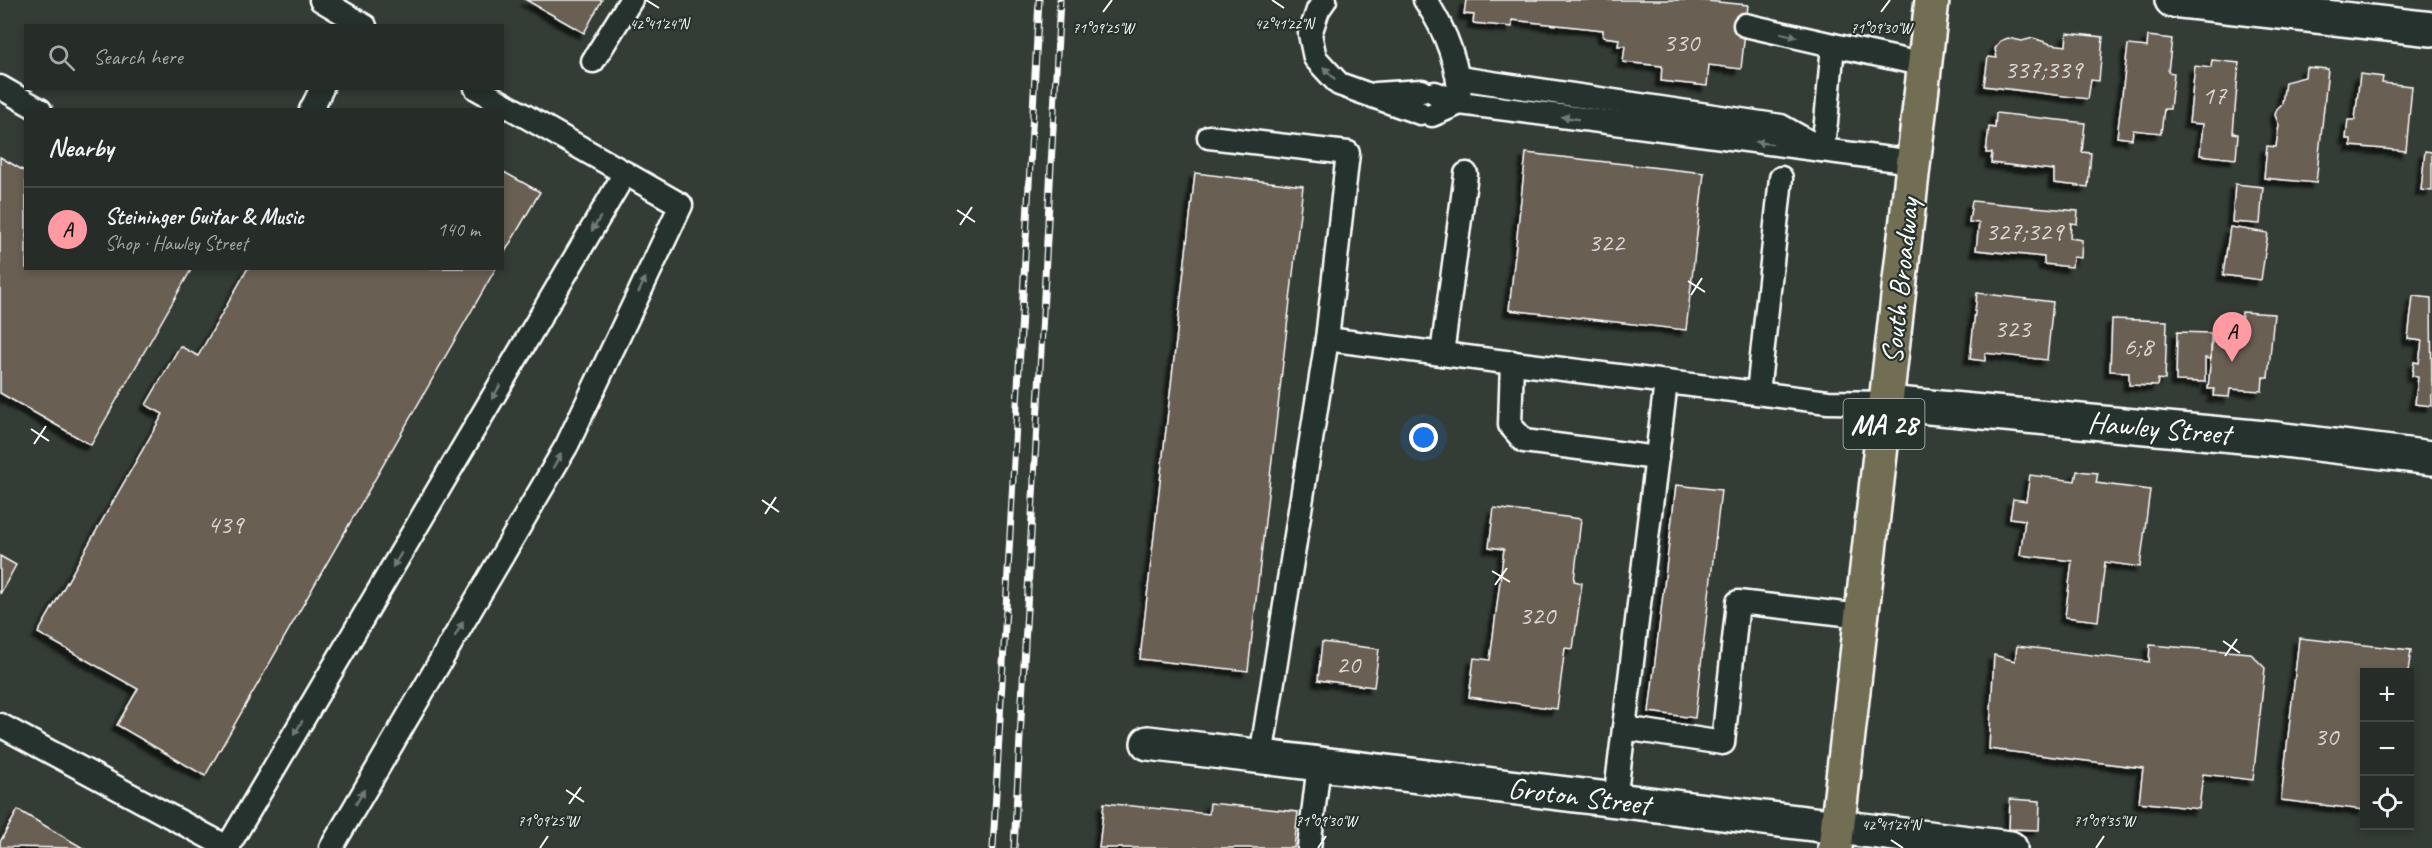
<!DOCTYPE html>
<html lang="en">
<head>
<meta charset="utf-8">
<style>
	:root { --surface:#262d28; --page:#2e3530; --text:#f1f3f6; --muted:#a4a8a8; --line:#424945; --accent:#ff9aa2 }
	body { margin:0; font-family:Caveat,sans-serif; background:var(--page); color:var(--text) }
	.controls { position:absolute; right:18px; bottom:18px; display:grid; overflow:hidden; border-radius:0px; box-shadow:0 3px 9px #0003 }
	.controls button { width:54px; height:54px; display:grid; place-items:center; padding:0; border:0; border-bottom:2px solid var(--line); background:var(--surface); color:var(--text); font:30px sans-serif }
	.you { position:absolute; left:1424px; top:438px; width:21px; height:21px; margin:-15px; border:4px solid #fff; border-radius:50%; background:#1a73e8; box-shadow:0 0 0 9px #1a73e833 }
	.badge { display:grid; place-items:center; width:39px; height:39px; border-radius:50%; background:var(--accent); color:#111; font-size:20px; font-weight:700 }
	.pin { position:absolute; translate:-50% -50px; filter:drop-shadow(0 2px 3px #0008) }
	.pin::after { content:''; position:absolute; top:32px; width:21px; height:18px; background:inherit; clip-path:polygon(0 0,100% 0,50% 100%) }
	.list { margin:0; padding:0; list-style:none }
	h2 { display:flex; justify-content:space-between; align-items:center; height:78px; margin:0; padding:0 24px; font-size:26px }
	h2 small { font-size:20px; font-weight:400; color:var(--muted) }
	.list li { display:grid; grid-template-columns:39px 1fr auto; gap:18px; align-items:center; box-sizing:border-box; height:84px; padding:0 24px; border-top:2px solid var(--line) }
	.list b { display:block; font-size:22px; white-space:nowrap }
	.list p { margin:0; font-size:20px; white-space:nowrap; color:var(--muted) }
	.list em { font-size:20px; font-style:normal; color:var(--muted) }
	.icon { flex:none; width:33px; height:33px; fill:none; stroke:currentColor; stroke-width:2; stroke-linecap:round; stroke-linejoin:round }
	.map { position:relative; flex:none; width:2432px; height:848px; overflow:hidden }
	.search { position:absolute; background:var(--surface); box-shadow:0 3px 9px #0003; left:24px; top:24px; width:480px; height:66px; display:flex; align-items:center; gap:15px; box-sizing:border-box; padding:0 21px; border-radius:0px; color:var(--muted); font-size:22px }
	.panel { position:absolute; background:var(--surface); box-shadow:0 3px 9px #0003; left:24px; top:108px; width:480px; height:162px; border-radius:0px }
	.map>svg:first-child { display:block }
	.building { fill:#695f53; stroke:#fff; stroke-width:1.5; filter:url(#shadow) }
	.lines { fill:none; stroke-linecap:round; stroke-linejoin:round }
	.service-casing { stroke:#fff; stroke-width:27 }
	.minor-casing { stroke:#fff; stroke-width:38 }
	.primary-casing { stroke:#fff; stroke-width:38 }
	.service { stroke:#26332d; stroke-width:22 }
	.minor { stroke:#26332d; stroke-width:33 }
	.primary { stroke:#726e52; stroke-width:33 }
	.rail-casing { stroke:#fff; stroke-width:7 }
	.rail { stroke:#26332d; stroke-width:4.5; stroke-dasharray:14; stroke-linecap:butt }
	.oneway { fill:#727a76 }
	.ticks { fill:none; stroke:#fff; stroke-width:2 }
	.labels { text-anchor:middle; stroke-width:4.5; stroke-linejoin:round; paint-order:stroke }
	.number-label { font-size:27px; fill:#dad7d4 }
	.shield { fill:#26332d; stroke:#bec2c0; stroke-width:1.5 }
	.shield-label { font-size:28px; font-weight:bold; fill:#fff }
	.street-label { font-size:30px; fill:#fff; stroke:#26332d }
	.ticks-label { font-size:15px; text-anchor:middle; fill:#fff; stroke:#26332d; stroke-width:4.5; stroke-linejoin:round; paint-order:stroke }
</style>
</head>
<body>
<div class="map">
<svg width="2432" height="848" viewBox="0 0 2432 848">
	<defs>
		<filter id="shadow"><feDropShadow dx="-5.5" dy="5.5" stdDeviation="1.5" flood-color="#0009"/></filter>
	</defs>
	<rect width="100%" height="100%" fill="#333c35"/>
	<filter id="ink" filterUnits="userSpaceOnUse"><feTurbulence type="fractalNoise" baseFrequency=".0167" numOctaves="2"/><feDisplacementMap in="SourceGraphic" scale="12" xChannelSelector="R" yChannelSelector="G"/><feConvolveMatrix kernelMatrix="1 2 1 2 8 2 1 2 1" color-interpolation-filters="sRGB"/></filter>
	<g filter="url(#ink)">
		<g class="building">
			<path d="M526,0H602L584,33Z"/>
			<path d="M1466,0H1697L1748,5L1741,69L1709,65L1707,86L1661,81L1662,66L1623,62L1625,46H1618L1619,39L1603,37V30L1512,20V27L1473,23L1474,15L1464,14Z"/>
			<path d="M2067,33L2103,37L2099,81L2091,80L2088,99L1984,86L1988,57L1997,58L1995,49L2000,41L2008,38L2022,41L2033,38L2051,44L2066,46Z"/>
			<path d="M2148,36L2172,39L2168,72L2174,73L2170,109H2164L2161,133L2133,130L2132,139L2117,137L2128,45L2147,47Z"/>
			<path d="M2212,60L2239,63L2233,133L2238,134L2236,159L2200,155L2203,124L2189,123L2195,66L2211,68Z"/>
			<path d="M2306,67L2328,69L2316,183L2264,178L2267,146L2276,147L2279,125L2275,115L2277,109L2282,104L2285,82L2305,77Z"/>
			<path d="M2360,74L2383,77L2382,83L2412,86L2406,151L2351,146V139H2346L2348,120H2355Z"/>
			<path d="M1996,113L2085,123L2082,152L2091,153L2088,187L2054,183V170L1991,163L1992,153H1986L1989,127L1995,128Z"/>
			<path d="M2425,151L2432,152V191L2421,190Z"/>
			<path d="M1526,153L1704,173L1686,330L1509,310Z"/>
			<path d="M0,157L26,172V268H192L91,445L0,393Z"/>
			<path d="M502,171L540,192L502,257Z"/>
			<path d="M1195,173L1303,186L1248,671L1140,659Z"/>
			<path d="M2235,184L2263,187L2260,224L2232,222Z"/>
			<path d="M1972,201L2078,211L2077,224L2071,223L2070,238L2082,240L2081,258L2073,257L2072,267L2044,264V257L1976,250L1979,223L1969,222Z"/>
			<path d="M2230,227L2268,233L2261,280L2223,275Z"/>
			<path d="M248,268H496L205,776L117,725L138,689L38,633L163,414L146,405L180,346L198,356Z"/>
			<path d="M1977,293L2053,302L2047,360L1985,353V361L1970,359Z"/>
			<path d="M2413,296L2431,298L2432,406L2415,404L2418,377L2412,376L2414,362L2419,363L2422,341L2408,339Z"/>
			<path d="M2242,312L2274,314L2268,378L2263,377L2262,391L2230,389L2229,397L2213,396L2214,389H2208L2213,331L2240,334Z"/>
			<path d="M2112,319L2167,321L2165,380L2158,379L2157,386L2129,385V372L2110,371Z"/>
			<path d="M2177,332L2211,333V359L2205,358V382L2176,381Z"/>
			<path d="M2077,471L2098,473L2096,483L2150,490L2140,567L2105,562L2098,621L2065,617L2072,561L2020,555L2025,520L2010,518L2013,499L2026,501L2030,475L2075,481Z"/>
			<path d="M1676,485L1721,490L1695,718L1649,712Z"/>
			<path d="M1494,508L1581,519L1574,581L1582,583L1573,649L1565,648L1557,709L1469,697L1474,658L1490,660L1504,549L1489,547Z"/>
			<path d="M0,556L16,565L0,594Z"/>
			<path d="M2299,638L2411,650L2408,672H2364V810L2281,800Z"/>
			<path d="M1322,642L1379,649L1374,687L1318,680Z"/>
			<path d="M2150,645L2250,653L2265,668L2253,780L2203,774L2199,809L2139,802L2143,768L1989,749L1994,655L2015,661L2017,646L2149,662Z"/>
			<path d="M2010,799L2040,801L2039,830L2009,829Z"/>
			<path d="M1104,803L1209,814L1210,803L1298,812L1294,848H1099Z"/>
			<path d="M18,810L83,848L0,847V842Z"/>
		</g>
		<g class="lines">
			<g class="service-casing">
				<g id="service">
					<path d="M321,0L365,26"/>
					<path d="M1325,0L1318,10L1310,34L1315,58L1339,84L1420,113"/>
					<path d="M1425,0C1446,31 1459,65 1460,103L1435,93"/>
					<path d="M1745,25L1833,45"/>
					<path d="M593,61L631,0"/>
					<path d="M1459,78L1781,126L1813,144"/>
					<path d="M0,87L40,110"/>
					<path d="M1376,94L1422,91"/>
					<path d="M311,110L322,88"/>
					<path d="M1432,115L1460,103L1822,150"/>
					<path d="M1209,137L1348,153L1327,339L1261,757"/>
					<path d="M1913,162L1822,150L1826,122L1833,45L1925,65"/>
					<path d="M1466,174L1442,354L1828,402L1886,403"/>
					<path d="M1327,339L1442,354"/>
					<path d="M1512,362L1510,425L1524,441L1657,458"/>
					<path d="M1666,382L1624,728L1723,743L1738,602L1862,616"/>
					<path d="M1758,393L1781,178"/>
					<path d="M0,725L229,848"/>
					<path d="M1615,800L1624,728"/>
					<path d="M227,848L625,173"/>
					<path d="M331,848L567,445L681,205L476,88"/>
					<path d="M1309,848L1319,764"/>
				</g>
			</g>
			<g class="minor-casing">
				<g id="minor">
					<path d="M2172,0L2432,29"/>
					<path d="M1886,403L2276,439L2432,458"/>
					<path d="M1148,743L2010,848"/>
				</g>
			</g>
			<g class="primary-casing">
				<path id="primary" d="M1835,848L1932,0"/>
			</g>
			<use href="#service" class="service"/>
			<use href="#minor" class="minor"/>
			<use href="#primary" class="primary"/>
			<g class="rail-casing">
				<g id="rail">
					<path d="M993,848L1039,0"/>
					<path d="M1014,848L1060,0"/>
				</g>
			</g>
			<use href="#rail" class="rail"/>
		</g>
		<defs><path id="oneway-solid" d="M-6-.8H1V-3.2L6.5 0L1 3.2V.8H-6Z" transform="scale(1.5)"/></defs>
		<g class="oneway">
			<use href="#oneway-solid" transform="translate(1789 35) rotate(13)"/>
			<use href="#oneway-solid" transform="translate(1329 73) rotate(-134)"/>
			<use href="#oneway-solid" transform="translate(1570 118) rotate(-172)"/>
			<use href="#oneway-solid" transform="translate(1764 143) rotate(-173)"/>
			<use href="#oneway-solid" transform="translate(596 224) rotate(121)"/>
			<use href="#oneway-solid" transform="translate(642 285) rotate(-65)"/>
			<use href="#oneway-solid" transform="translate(496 392) rotate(121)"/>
			<use href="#oneway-solid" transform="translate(557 461) rotate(-60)"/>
			<use href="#oneway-solid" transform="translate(397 560) rotate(121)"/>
			<use href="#oneway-solid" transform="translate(459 629) rotate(-60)"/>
			<use href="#oneway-solid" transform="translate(298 728) rotate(121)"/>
			<use href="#oneway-solid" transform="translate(360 797) rotate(-60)"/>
		</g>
	</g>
	<path class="ticks" d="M646,0L659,8M1272,0L1284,8M1103,12L1112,0M1881,12L1890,0M957,210L975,222M960,225L972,207M1688,281L1705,292M1691,295L1702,278M31,429L49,441M34,444L46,426M762,500L779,512M765,514L776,497M1492,571L1510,582M1495,585L1507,568M2223,641L2240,653M2225,656L2237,639M566,790L584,802M569,804L581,787M1891,840L1903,848M540,848L548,836M1318,848L1326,836M2096,848L2104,836"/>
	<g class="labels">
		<g class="number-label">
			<text x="1681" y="51">330</text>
			<text x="2043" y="78">337;339</text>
			<text x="2214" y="104">17</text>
			<text x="2024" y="240">327;329</text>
			<text x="1606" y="251">322</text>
			<text x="2012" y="337">323</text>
			<text x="2138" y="355">6;8</text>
			<text x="225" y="533">439</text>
			<text x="1537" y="624">320</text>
			<text x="1348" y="673">20</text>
			<text x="2326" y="745">30</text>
		</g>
		<rect class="shield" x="1843.5" y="399" width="81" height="50" rx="4.5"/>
		<g class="shield-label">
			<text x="1884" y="434">MA 28</text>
		</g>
		<g class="street-label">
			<text transform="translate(1900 281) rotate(-84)" y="10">South Broadway</text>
			<text transform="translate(2159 428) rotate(5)" y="10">Hawley Street</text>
			<text transform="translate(1579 796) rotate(7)" y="10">Groton Street</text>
		</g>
	</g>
	<g class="ticks-label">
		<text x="659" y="29">42°41'24"N</text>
		<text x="1284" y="29">42°41'22"N</text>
		<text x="1103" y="33">71°09'25"W</text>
		<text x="1881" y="33">71°09'30"W</text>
		<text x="548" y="826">71°09'25"W</text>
		<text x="1326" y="826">71°09'30"W</text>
		<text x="2104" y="826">71°09'35"W</text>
		<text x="1891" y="830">42°41'24"N</text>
	</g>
</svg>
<div class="controls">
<button>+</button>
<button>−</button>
<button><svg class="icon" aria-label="locate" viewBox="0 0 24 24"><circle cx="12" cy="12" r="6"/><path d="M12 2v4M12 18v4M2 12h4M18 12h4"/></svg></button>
</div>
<div class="you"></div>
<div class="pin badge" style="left:2232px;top:362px">A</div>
<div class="search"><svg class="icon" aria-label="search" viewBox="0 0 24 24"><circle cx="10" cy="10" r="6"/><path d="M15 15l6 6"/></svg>Search here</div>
<section class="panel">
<h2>Nearby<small></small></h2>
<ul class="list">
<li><span class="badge">A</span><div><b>Steininger Guitar &amp; Music</b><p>Shop · Hawley Street</p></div><em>140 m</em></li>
</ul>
</section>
</div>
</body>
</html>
